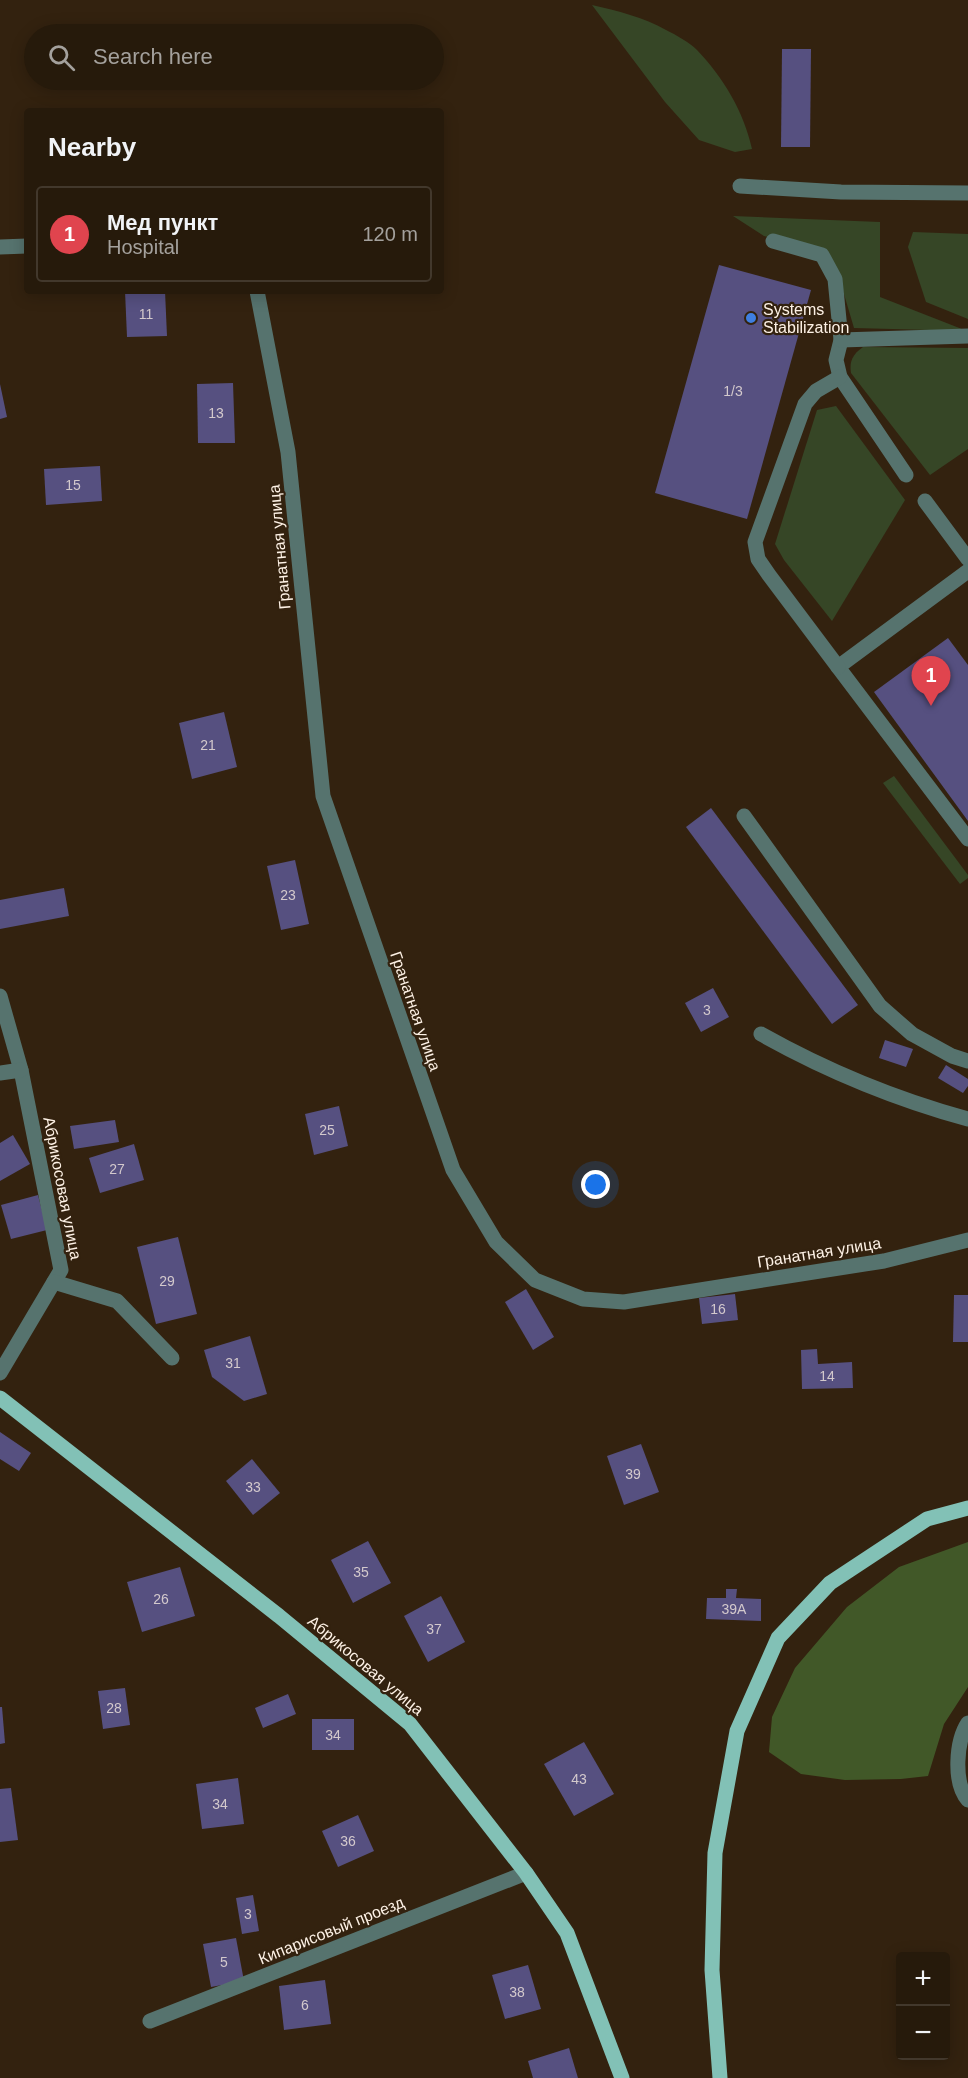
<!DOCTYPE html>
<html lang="en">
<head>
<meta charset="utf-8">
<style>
	:root { --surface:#261a0b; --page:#322719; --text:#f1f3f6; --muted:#a4a19d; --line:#42382c; --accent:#db2777 }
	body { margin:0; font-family:Helvetica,sans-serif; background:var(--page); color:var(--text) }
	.controls { position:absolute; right:18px; bottom:18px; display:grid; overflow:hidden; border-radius:6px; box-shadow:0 3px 15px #0003 }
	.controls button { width:54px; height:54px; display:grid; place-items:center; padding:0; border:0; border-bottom:2px solid var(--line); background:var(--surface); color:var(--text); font:30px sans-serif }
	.you { position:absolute; left:596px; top:1185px; width:21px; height:21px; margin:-15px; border:4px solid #fff; border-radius:50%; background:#1a73e8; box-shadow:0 0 0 9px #1a73e833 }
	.badge { display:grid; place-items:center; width:39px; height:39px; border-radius:50%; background:var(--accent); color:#fff; font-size:20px; font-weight:700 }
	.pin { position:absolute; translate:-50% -50px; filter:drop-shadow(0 2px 3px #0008) }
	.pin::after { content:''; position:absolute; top:32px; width:21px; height:18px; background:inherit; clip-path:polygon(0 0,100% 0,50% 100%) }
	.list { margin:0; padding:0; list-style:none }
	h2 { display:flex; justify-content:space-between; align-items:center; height:78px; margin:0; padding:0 24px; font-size:26px }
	h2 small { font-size:20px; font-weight:400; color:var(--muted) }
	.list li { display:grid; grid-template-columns:39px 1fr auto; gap:18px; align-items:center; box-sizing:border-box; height:96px; margin:0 12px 12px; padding:0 12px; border:2px solid var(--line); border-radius:6px }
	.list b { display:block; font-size:22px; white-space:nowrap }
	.list p { margin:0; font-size:20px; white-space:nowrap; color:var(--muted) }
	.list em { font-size:20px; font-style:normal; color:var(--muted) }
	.icon { flex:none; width:33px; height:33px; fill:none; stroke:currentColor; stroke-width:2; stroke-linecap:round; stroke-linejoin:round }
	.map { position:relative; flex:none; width:968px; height:2078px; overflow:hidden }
	.search { position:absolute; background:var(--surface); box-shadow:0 3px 15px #0003; left:24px; top:24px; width:420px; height:66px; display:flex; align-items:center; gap:15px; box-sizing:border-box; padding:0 21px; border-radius:33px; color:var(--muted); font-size:22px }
	.panel { position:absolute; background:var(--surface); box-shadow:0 3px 15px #0003; left:24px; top:108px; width:420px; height:186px; border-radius:6px }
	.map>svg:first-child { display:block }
	.green { fill:#364626 }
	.forest { fill:#415828 }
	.building { fill:#565080 }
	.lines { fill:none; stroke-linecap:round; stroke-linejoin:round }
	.minor { stroke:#56736e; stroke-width:15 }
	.major { stroke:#82c1b6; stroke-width:15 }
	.shop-dot { fill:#3f7fe0; stroke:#33220f; stroke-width:2 }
	.labels { text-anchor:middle; stroke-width:4.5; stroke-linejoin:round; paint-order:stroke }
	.number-label { font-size:14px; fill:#d3c9cc }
	.poi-label { font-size:16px; fill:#fdf1e5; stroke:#33220f; text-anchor:start }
	.street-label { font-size:16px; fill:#fdf1e5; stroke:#33220f }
</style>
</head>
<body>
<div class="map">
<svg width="968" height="2078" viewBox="0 0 968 2078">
	<rect width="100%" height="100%" fill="#33220f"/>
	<g class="green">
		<path d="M592,5C617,11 644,17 666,30C676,35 689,42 697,50C723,77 744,112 752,149L735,152L699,140L665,102Z"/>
		<path d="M733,216L880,222V297L967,331L854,328L836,267L822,251L764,236Z"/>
		<path d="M913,232L968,234V319L926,302L908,247Z"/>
		<path d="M863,347L968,348V449L930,475L851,373C849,361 853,354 863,347Z"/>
		<path d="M836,406L905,500L832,621L784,560L775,544L817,410Z"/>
		<path d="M894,776L968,875V878L960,884L883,783Z"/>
	</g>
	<path class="forest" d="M968,1542V1687L944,1724L928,1776L901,1779L845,1780L801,1774L769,1752L772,1717L795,1668L847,1607L899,1567Z"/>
	<g class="building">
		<path d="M782,49H811L810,147H781Z"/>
		<path d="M719,265L811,290L747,519L655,493Z"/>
		<path d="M125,291H165L167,336L127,337Z"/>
		<path d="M233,383L235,443H198L197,384Z"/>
		<path d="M0,384L7,417L0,419Z"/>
		<path d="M100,466L102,501L46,505L44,469Z"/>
		<path d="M948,638L968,665V821L874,692Z"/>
		<path d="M224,712L237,767L192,779L179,723Z"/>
		<path d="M711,808L858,1005L832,1024L686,827Z"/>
		<path d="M295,860L309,924L281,930L267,866Z"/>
		<path d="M64,888L69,916L0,929V900Z"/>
		<path d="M713,988L729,1017L701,1032L685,1003Z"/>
		<path d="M885,1040L913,1049L906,1067L879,1058Z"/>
		<path d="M946,1065L968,1079V1086L963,1093L938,1078Z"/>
		<path d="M339,1106L348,1146L314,1155L305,1114Z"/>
		<path d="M115,1120L119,1142L74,1149L70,1126Z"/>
		<path d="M13,1135L30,1164L0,1181V1143Z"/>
		<path d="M134,1144L144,1180L100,1193L89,1158Z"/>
		<path d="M38,1195L47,1230L11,1239L1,1205Z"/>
		<path d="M178,1237L197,1314L156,1324L137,1247Z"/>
		<path d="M526,1289L554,1337L533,1350L505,1302Z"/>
		<path d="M735,1294L738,1320L702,1324L699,1298Z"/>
		<path d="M954,1295H968V1342H953Z"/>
		<path d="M250,1336L267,1394L244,1401L212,1377L204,1350Z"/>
		<path d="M817,1349L818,1364L852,1362L853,1388L802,1389L801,1350Z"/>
		<path d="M0,1432L31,1453L19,1471L0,1459Z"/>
		<path d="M641,1444L659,1492L624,1505L607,1456Z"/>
		<path d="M252,1459L280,1493L253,1515L226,1481Z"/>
		<path d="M368,1541L391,1583L353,1603L331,1560Z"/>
		<path d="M180,1567L195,1616L142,1632L127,1582Z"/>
		<path d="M726,1589H737L736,1598L761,1599V1621L706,1619L707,1598H726Z"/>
		<path d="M441,1596L465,1642L428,1662L404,1616Z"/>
		<path d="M125,1688L130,1725L103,1729L98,1691Z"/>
		<path d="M288,1694L296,1714L263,1728L255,1708Z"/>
		<path d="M0,1707H2L5,1743L0,1744Z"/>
		<rect x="312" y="1719" width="42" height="31"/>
		<path d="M584,1742L614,1794L574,1816L544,1764Z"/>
		<path d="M238,1778L244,1824L202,1829L196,1784Z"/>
		<path d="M11,1788L18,1840L0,1842V1789Z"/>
		<path d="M358,1815L374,1851L338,1867L322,1831Z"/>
		<path d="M253,1895L259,1931L242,1934L236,1898Z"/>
		<path d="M236,1938L244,1981L211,1987L203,1944Z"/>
		<path d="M528,1965L541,2009L505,2019L492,1975Z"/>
		<path d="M325,1980L331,2024L284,2030L279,1986Z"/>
		<path d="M569,2048L578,2078H533L528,2061Z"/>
	</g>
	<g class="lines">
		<g class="minor">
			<path d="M740,186L841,192L968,193"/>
			<path d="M773,241L822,255L835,279L841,340L836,360L840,377L906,475"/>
			<path d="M0,247L27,246"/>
			<path d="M257,291L288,452L323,796L453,1170L496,1242L535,1280L583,1299L624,1302L884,1261L968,1240"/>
			<path d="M841,340L968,336"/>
			<path d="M925,501L968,559"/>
			<path d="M968,571L838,667L968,839"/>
			<path d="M838,667L769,575L758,559L755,542L805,404L816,391L840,377"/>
			<path d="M744,816L880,1006L912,1034L952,1056L968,1061"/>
			<path d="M0,996L21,1070L61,1270L0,1373"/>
			<path d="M761,1034C827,1071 895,1099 968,1119"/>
			<path d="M0,1073L21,1070"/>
			<path d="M54,1282L117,1301L172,1358"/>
			<path d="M968,1723C956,1741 953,1783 968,1800"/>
			<path d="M150,2021L526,1873"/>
		</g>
		<g class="major">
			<path d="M0,1398L279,1616L410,1724L526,1873L567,1933L622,2078"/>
			<path d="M720,2078L712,1970L715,1853L737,1731L778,1638L830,1583L927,1519L968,1508"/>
		</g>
	</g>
	<circle class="shop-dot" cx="751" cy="318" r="6"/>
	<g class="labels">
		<g class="number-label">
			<text x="146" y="319">11</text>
			<text x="733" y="396">1/3</text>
			<text x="216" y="418">13</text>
			<text x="73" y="490">15</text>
			<text x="208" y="750">21</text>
			<text x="288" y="900">23</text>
			<text x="707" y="1015">3</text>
			<text x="327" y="1135">25</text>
			<text x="117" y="1174">27</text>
			<text x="167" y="1286">29</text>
			<text x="718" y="1314">16</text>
			<text x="233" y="1368">31</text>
			<text x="827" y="1381">14</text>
			<text x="633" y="1479">39</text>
			<text x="253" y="1492">33</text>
			<text x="361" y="1577">35</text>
			<text x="161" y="1604">26</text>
			<text x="734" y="1614">39А</text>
			<text x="434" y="1634">37</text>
			<text x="114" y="1713">28</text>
			<text x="333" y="1740">34</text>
			<text x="579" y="1784">43</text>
			<text x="220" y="1809">34</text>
			<text x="348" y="1846">36</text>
			<text x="248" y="1919">3</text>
			<text x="224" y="1967">5</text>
			<text x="517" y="1997">38</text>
			<text x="305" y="2010">6</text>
		</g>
		<g class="poi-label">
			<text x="763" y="315">Systems<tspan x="763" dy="18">Stabilization</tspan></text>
		</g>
		<g class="street-label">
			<text transform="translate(279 547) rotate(-95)" y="6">Гранатная улица</text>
			<text transform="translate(416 1011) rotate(71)" y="6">Гранатная улица</text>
			<text transform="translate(63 1188) rotate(79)" y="6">Абрикосовая улица</text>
			<text transform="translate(819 1252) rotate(-9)" y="6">Гранатная улица</text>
			<text transform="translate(366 1665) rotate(40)" y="6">Абрикосовая улица</text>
			<text transform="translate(331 1930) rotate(-22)" y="6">Кипарисовый проезд</text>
		</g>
	</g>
</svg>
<div class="controls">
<button>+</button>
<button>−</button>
</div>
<div class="you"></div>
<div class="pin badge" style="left:931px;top:706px;background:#e0444e">1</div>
<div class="search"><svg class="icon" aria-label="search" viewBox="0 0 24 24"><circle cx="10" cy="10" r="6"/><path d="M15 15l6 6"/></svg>Search here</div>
<section class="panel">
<h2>Nearby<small></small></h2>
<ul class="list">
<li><span class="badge" style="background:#e0444e">1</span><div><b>Мед пункт</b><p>Hospital</p></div><em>120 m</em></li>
</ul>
</section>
</div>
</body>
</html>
